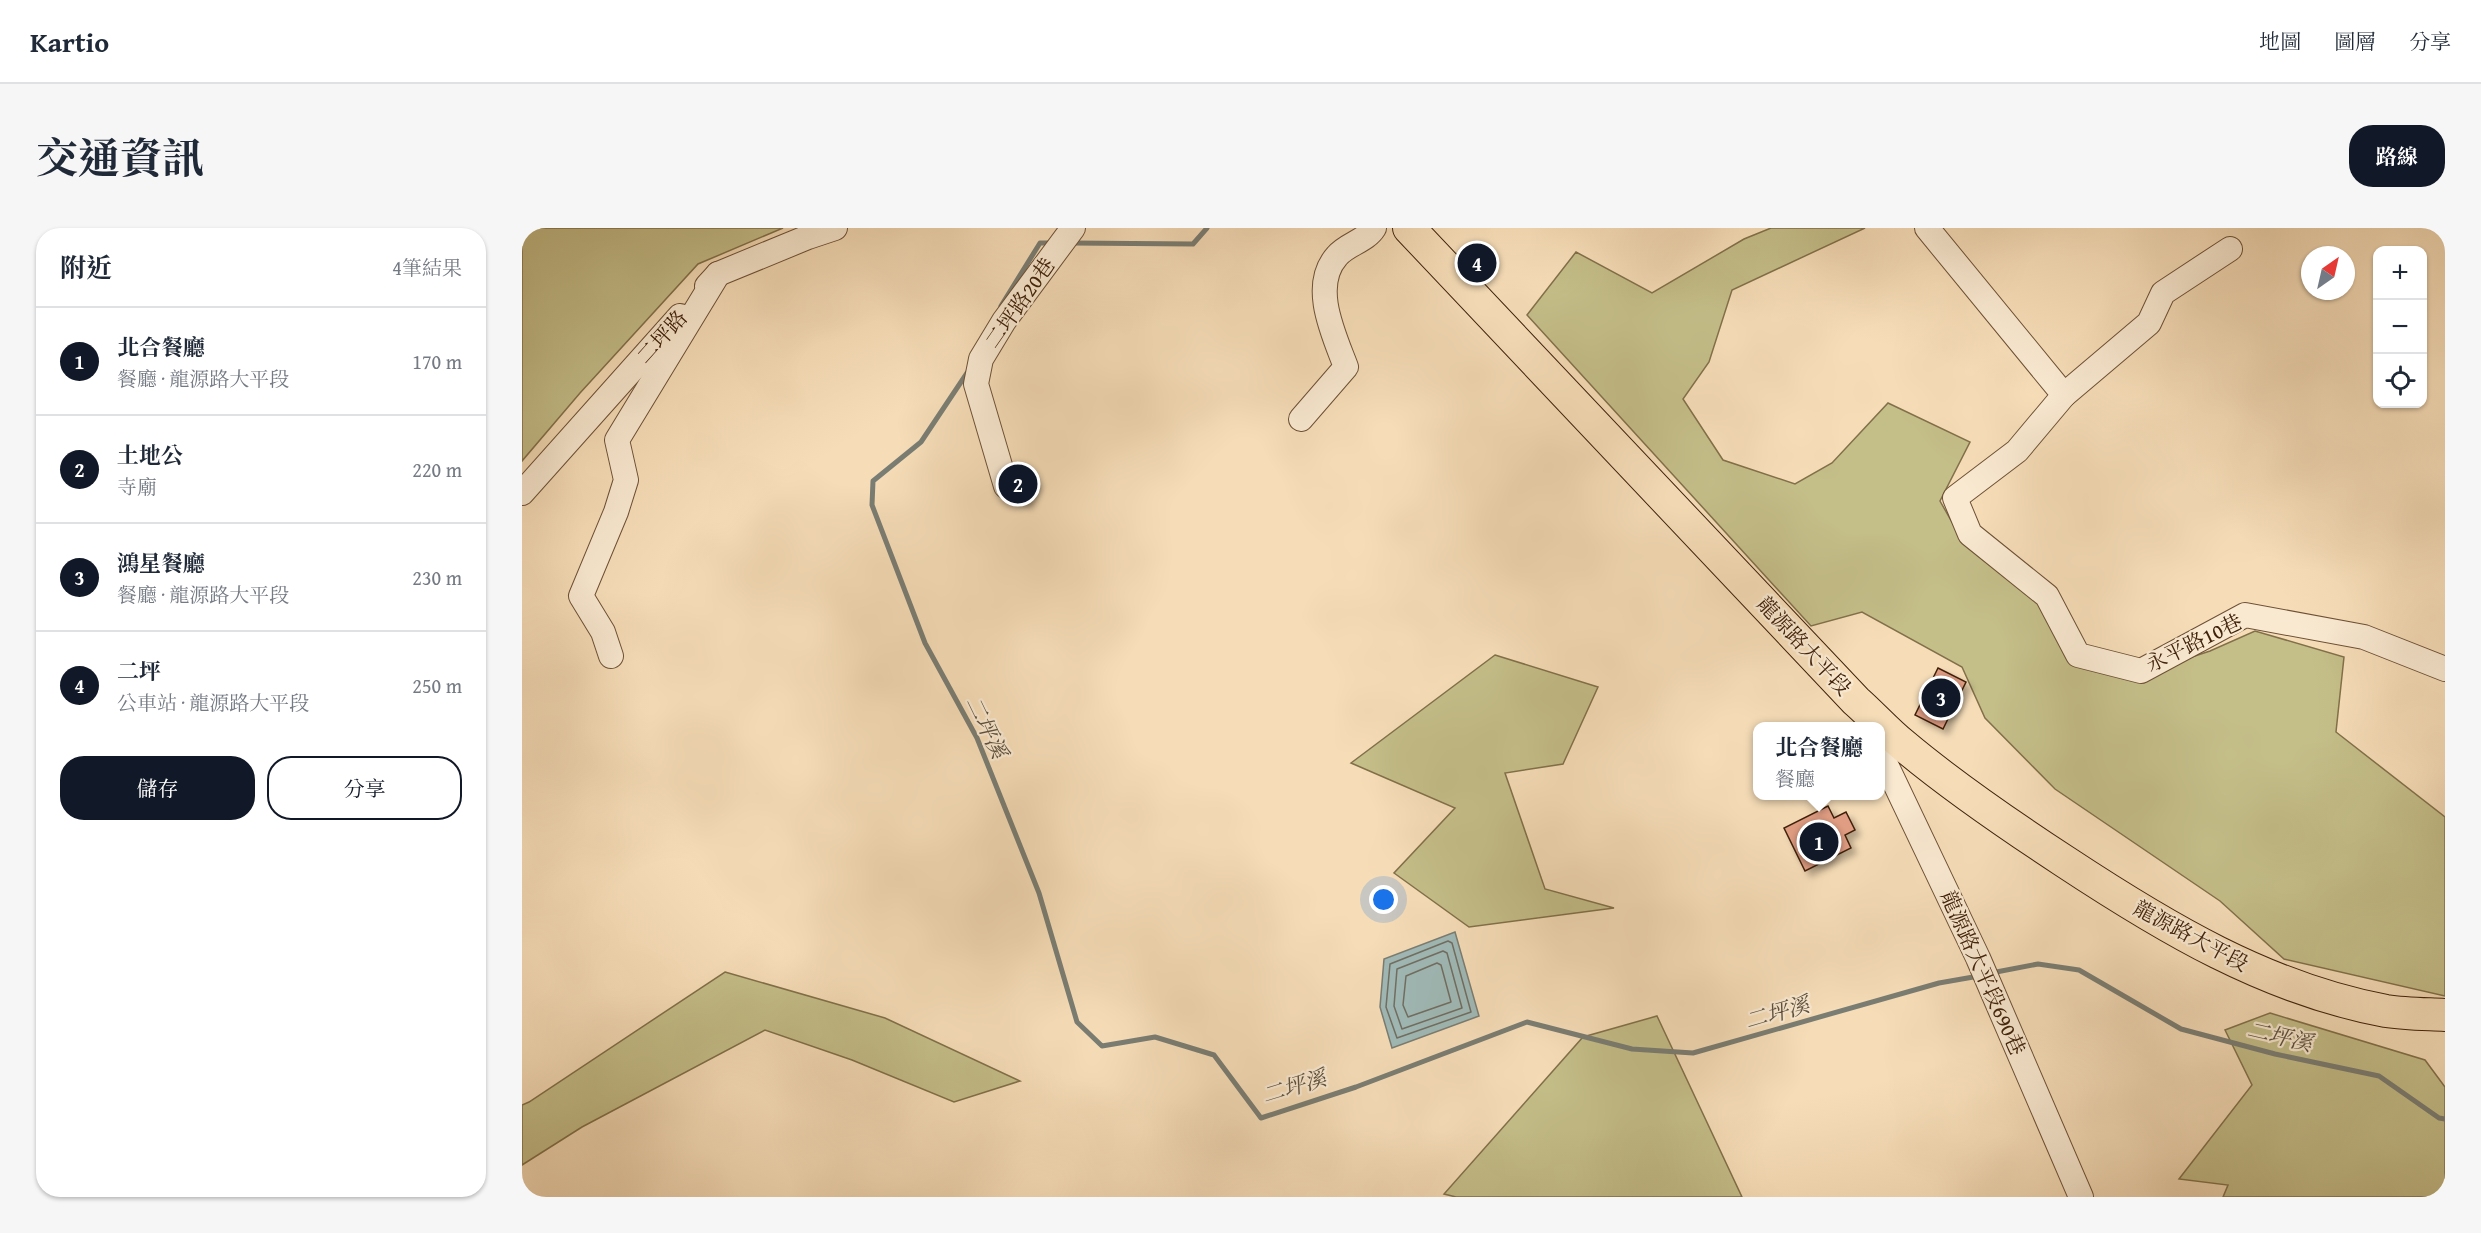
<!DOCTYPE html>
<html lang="zh-TW">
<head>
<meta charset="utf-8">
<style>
	:root { --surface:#fff; --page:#f6f6f7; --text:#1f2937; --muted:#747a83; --line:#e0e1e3; --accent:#111827 }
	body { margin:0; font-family:"Gentium Book Plus","Noto Serif TC",serif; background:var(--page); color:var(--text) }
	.controls { position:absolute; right:18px; top:18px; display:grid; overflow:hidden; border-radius:12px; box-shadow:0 2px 4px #0004 }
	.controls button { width:54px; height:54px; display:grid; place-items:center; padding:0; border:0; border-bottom:2px solid var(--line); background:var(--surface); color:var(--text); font:30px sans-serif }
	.compass { position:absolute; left:1779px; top:18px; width:54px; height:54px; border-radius:50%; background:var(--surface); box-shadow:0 2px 4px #0004; rotate:34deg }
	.you { position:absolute; left:862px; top:672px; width:21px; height:21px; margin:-15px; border:4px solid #fff; border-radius:50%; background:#1a73e8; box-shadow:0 0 0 9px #1a73e833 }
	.badge { display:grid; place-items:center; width:39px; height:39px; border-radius:50%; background:var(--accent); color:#fff; font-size:20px; font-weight:700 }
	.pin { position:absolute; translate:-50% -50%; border:3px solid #fff; box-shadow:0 2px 6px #0006 }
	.popup { position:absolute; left:1231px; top:494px; width:132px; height:78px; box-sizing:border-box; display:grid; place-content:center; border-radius:12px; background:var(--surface); filter:drop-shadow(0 2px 4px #0005); font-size:20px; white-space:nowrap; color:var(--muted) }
	.popup b { font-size:22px; color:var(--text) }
	.popup::after { content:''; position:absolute; left:50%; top:100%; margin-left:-12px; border:12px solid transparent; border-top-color:var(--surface) }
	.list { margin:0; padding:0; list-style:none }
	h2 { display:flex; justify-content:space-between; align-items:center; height:78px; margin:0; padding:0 24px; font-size:26px }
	h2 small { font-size:20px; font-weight:400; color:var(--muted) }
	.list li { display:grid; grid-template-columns:39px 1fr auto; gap:18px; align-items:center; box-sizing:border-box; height:108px; padding:0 24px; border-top:2px solid var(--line) }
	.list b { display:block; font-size:22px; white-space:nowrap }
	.list p { margin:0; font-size:20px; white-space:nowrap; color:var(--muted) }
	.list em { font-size:20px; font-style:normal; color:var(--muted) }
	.actions { display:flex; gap:12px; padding:18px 24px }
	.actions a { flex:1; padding:14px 0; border:2px solid var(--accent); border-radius:24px; text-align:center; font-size:21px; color:var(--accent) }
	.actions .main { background:var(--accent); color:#fff }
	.icon { flex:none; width:33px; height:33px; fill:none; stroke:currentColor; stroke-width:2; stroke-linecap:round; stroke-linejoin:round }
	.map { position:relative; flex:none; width:1923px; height:969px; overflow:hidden; border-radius:24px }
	header { display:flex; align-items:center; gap:36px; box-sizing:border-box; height:84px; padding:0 30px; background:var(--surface); border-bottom:2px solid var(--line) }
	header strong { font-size:28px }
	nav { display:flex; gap:33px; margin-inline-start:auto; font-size:21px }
	.intro { display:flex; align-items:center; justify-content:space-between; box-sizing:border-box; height:144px; padding:0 36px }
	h1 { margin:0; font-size:42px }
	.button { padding:15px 27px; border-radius:24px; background:var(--accent); color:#fff; font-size:21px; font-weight:700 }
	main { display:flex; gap:36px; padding:0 36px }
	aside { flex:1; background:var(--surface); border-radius:24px; box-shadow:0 2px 4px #0004 }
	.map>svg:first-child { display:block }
	.green { fill:#c4be89; stroke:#82704a; stroke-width:1.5 }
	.water { fill:#a0bab8; stroke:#7a7d73; stroke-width:1.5 }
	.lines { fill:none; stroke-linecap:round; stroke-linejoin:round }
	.shore { stroke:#706e62; stroke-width:1.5 }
	.stream { stroke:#7a7d73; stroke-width:5 }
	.building { fill:#e09d83; stroke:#40220b; stroke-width:1.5; filter:url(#shadow) }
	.minor-casing { stroke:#6e5136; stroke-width:26 }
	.major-casing { stroke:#40220b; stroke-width:34 }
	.minor { stroke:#f9e9d1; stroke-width:24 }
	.major { stroke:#f6ddb8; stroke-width:32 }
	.labels { text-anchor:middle; stroke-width:4.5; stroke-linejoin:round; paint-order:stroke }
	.street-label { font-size:21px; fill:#40220b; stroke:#f9e9d1 }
	.water-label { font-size:22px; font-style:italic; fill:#5d503f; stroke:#f9e9d1 }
</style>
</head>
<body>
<header>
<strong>Kartio</strong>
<nav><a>地圖</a><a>圖層</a><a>分享</a></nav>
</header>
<div class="intro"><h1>交通資訊</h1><a class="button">路線</a></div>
<main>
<aside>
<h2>附近<small>4筆結果</small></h2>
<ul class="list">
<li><span class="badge">1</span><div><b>北合餐廳</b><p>餐廳 · 龍源路大平段</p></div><em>170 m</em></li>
<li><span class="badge">2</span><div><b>土地公</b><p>寺廟</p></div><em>220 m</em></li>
<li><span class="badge">3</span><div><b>鴻星餐廳</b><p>餐廳 · 龍源路大平段</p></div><em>230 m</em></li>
<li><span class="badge">4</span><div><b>二坪</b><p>公車站 · 龍源路大平段</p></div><em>250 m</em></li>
</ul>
<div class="actions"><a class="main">儲存</a><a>分享</a></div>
</aside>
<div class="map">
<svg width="1923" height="969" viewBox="0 0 1923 969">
	<defs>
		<filter id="shadow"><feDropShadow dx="5.5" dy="5.5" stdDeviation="3" flood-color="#0004"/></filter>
	</defs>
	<rect width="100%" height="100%" fill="#f6ddb8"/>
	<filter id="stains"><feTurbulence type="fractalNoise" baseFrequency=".00333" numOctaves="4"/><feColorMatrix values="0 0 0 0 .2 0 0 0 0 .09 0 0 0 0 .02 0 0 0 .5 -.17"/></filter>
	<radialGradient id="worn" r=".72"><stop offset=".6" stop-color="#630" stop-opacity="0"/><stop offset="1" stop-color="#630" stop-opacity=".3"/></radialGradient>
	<g class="green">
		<path d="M0,0H261L176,36L58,165L0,233Z"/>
		<path d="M1249,0H1343L1210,62L1187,134L1161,171L1201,232L1273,256L1310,235L1366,175L1448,214L1418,273L1443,317L1518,372L1547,434L1603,451L1688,423L1733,403L1822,429L1814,504L1923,589V768L1762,731L1698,673L1533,561L1463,490L1440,439L1340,384L1289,398L1005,87L1054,24L1130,65L1222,11Z"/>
		<path d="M973,427L1076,459L1041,536L983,545L1023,661L1092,680L947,699L872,645L933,580L829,535Z"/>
		<path d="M203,744L363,790L498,853L432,874L330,832L243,802L60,899L0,937V877L7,874Z"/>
		<path d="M1748,785L1903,832L1923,859V969H1701L1706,957L1657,951L1730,857L1703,802Z"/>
		<path d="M1135,788L1220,969H934L922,966L1061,809Z"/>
	</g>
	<path class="water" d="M933,704L957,788L870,820L858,779L862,731Z"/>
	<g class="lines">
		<g class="shore">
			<path d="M926,713L930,715L949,784L875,810L864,779L868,736Z"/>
			<path d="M921,723L925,725L940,780L880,801L872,778L875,741Z"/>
			<path d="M915,735L919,737L929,774L886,789L881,777L884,748Z"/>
		</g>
		<g class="stream">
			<path d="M550,15L671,16L685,0"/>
			<path d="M479,78L518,15H531"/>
			<path d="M445,145L399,214L351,253L350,277L403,415L455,510L517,665L555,794L580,818L633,809L692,827L739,890L834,859L1005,794L1110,821L1171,825L1417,755L1457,748"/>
			<path d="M1469,745L1516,736L1557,742L1659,801L1753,826L1857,848L1917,890L1923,891"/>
		</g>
	</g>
	<g class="building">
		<path d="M494,241L514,253L504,276L492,269L498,261Z"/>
		<path d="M1416,440L1444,454L1421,501L1393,487Z"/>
		<path d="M1306,578L1312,590L1324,584L1333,602L1323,607L1329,620L1283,643L1262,600Z"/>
	</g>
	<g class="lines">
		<g class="minor-casing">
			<g id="minor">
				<path d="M1405,0L1542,167L1495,223L1433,270L1448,306L1525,368L1556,427L1619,443L1723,387L1842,409L1923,441"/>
				<path d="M185,58L196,46L286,9L313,0"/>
				<path d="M1542,167L1627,95L1641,65L1708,21"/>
				<path d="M779,191L824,139C812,107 788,58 815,28C825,16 844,13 852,0"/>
				<path d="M484,258L454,156L459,131L482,93L551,0"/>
				<path d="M0,265L158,88"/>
				<path d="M89,428L81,404L59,368L94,284L104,252L95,212L196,46"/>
				<path d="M1358,524L1456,730L1559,969"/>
			</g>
		</g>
		<g class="major-casing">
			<path id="major" d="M887,0L1334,473C1350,487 1364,503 1380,516C1431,559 1487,597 1542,633C1642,699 1745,761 1864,783C1883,786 1904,786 1923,787"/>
		</g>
		<use href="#minor" class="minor"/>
		<use href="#major" class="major"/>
	</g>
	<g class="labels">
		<g class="street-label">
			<text transform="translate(498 75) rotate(-55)" y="7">二坪路20巷</text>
			<text transform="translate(140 109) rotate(-48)" y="7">二坪路</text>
			<text transform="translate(1672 415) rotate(-26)" y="7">永平路10巷</text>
			<text transform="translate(1282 418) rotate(47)" y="7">龍源路大平段</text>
			<text transform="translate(1669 708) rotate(28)" y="7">龍源路大平段</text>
			<text transform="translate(1461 745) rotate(66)" y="7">龍源路大平段690巷</text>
		</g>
		<g class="water-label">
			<text transform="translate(465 499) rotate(64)" y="8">二坪溪</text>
			<text transform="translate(1255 784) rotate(-16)" y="8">二坪溪</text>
			<text transform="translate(1758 808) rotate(13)" y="8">二坪溪</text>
			<text transform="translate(772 858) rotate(-17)" y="8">二坪溪</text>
		</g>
	</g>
	<rect width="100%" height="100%" filter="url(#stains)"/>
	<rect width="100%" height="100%" fill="url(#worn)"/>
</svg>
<div class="controls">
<button>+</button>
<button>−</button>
<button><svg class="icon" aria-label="locate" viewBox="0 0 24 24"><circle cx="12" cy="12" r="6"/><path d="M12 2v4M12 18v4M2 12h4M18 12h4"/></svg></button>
</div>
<svg class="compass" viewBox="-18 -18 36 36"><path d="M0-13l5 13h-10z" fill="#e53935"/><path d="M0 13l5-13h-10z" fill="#747a83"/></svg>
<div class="you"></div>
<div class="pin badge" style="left:1297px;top:614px">1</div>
<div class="popup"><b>北合餐廳</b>餐廳</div>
<div class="pin badge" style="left:496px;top:256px">2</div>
<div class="pin badge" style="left:1419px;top:470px">3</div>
<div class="pin badge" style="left:955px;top:35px">4</div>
</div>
</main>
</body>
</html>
